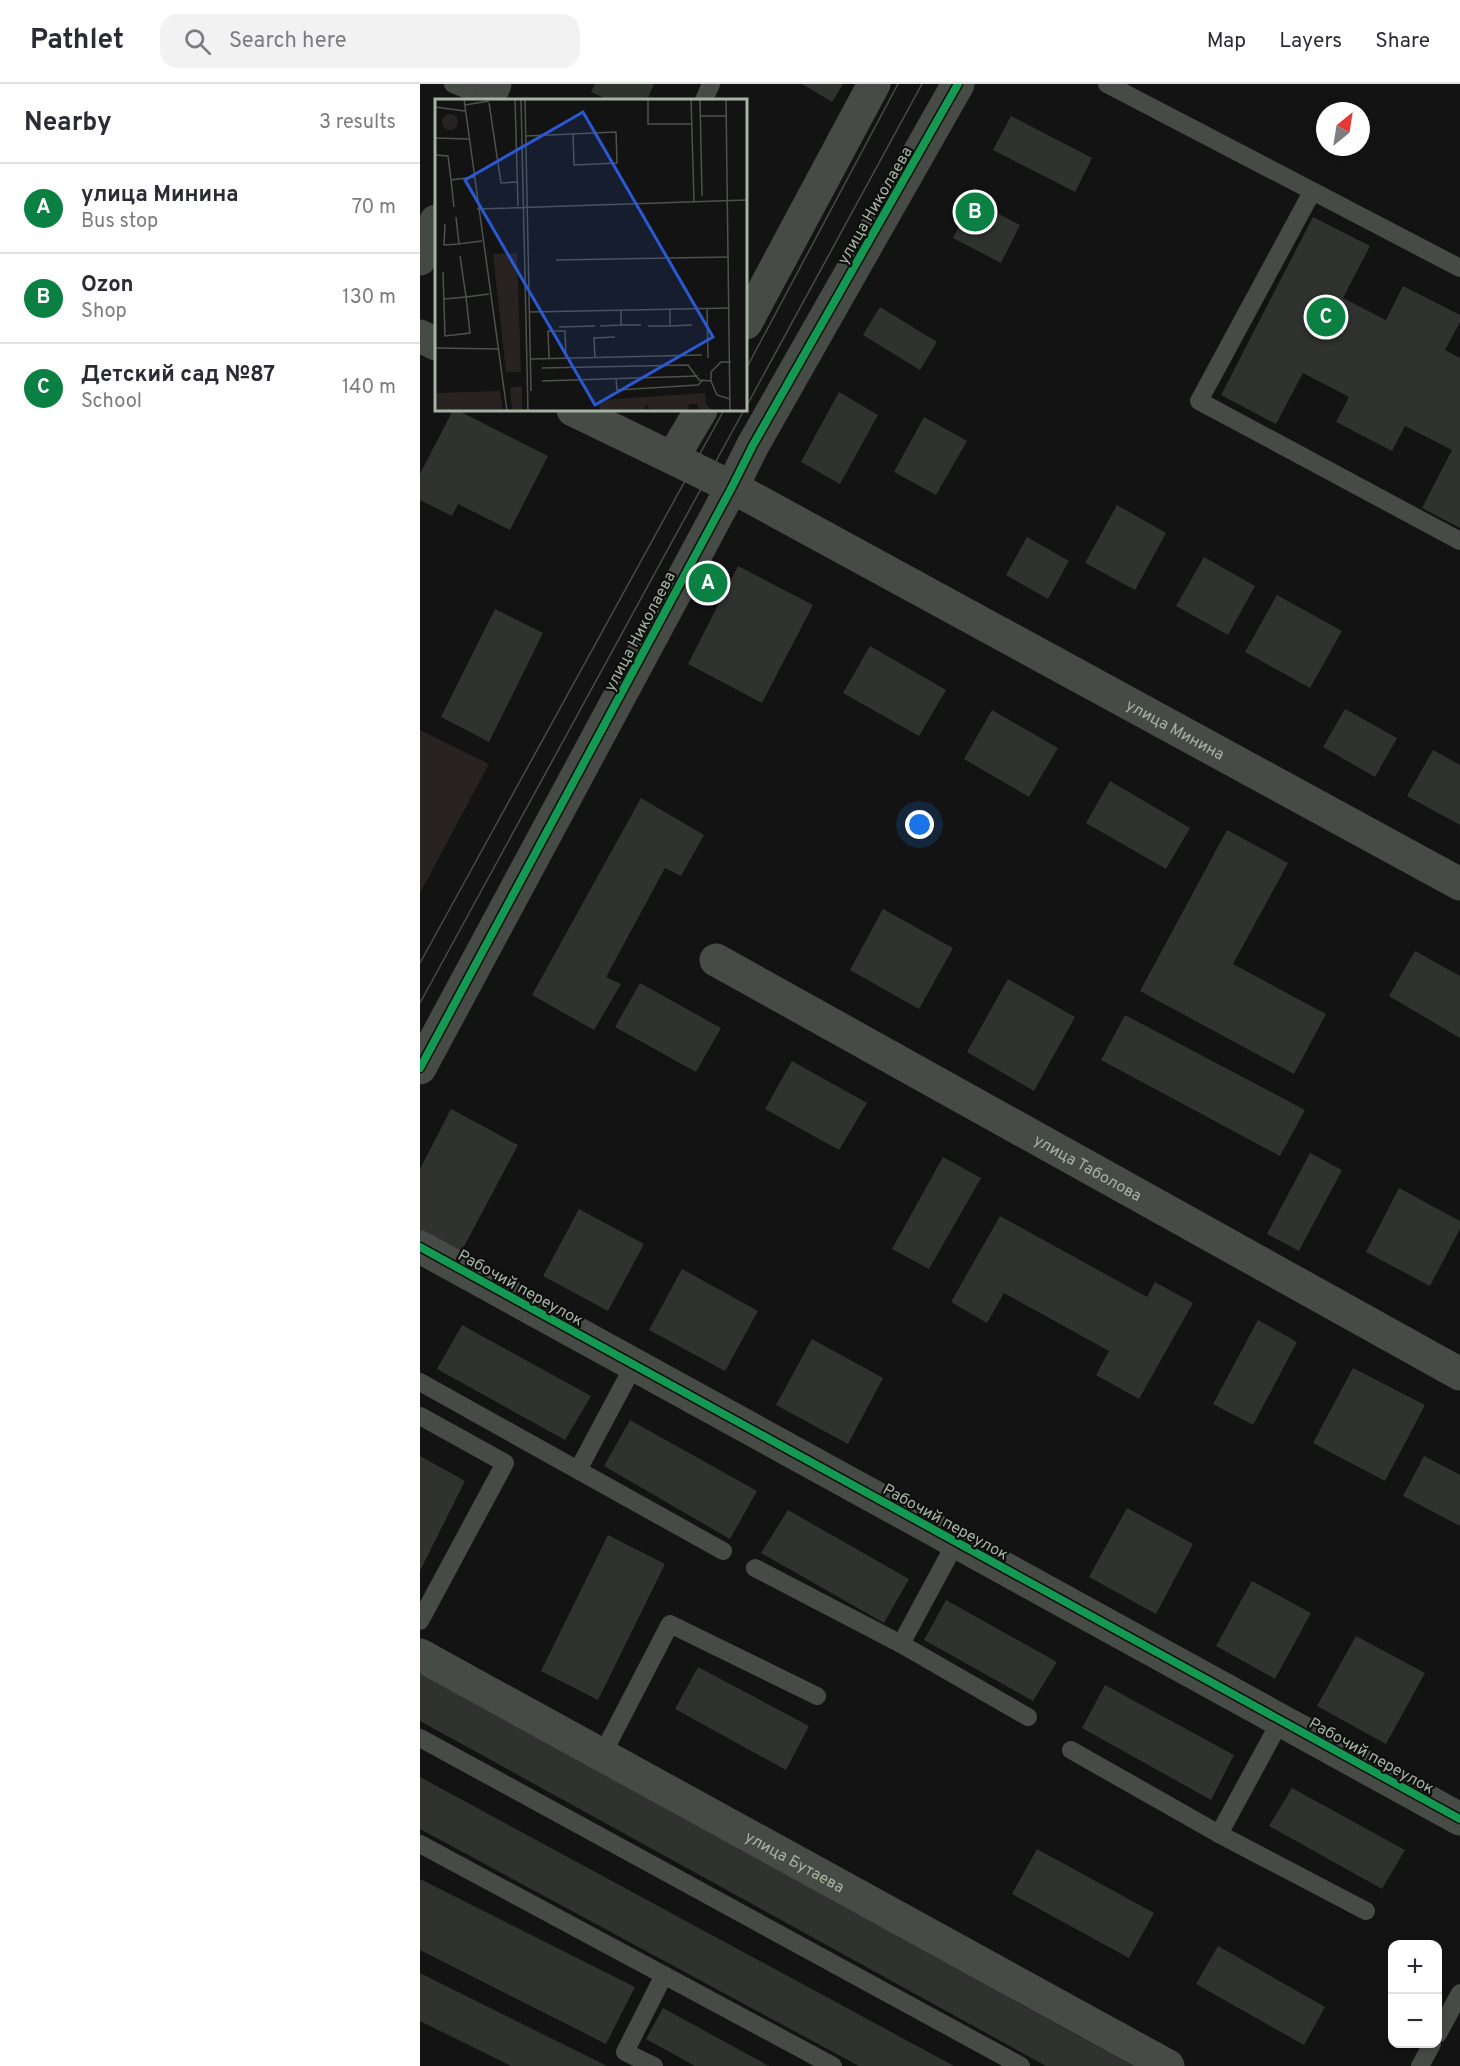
<!DOCTYPE html>
<html lang="en">
<head>
<meta charset="utf-8">
<style>
	:root { --surface:#fff; --page:#f2f2f3; --text:#2b2b33; --muted:#7c7c81; --line:#e1e1e2; --accent:#0b8043 }
	body { margin:0; font-family:Overpass,sans-serif; background:var(--page); color:var(--text) }
	.controls { position:absolute; right:18px; bottom:18px; display:grid; overflow:hidden; border-radius:12px; box-shadow:0 3px 9px #0003 }
	.controls button { width:54px; height:54px; display:grid; place-items:center; padding:0; border:0; border-bottom:2px solid var(--line); background:var(--surface); color:var(--text); font:30px sans-serif }
	.compass { position:absolute; left:896px; top:18px; width:54px; height:54px; border-radius:50%; background:var(--surface); box-shadow:0 3px 9px #0003; rotate:30deg }
	.you { position:absolute; left:500px; top:741px; width:21px; height:21px; margin:-15px; border:4px solid #fff; border-radius:50%; background:#1a73e8; box-shadow:0 0 0 9px #1a73e833 }
	.badge { display:grid; place-items:center; width:39px; height:39px; border-radius:50%; background:var(--accent); color:#fff; font-size:20px; font-weight:700 }
	.pin { position:absolute; translate:-50% -50%; border:3px solid #fff; box-shadow:0 2px 6px #0006 }
	.list { margin:0; padding:0; list-style:none }
	h2 { display:flex; justify-content:space-between; align-items:center; height:78px; margin:0; padding:0 24px; font-size:26px }
	h2 small { font-size:20px; font-weight:400; color:var(--muted) }
	.list li { display:grid; grid-template-columns:39px 1fr auto; gap:18px; align-items:center; box-sizing:border-box; height:90px; padding:0 24px; border-top:2px solid var(--line) }
	.list b { display:block; font-size:22px; white-space:nowrap }
	.list p { margin:0; font-size:20px; white-space:nowrap; color:var(--muted) }
	.list em { font-size:20px; font-style:normal; color:var(--muted) }
	.icon { flex:none; width:33px; height:33px; fill:none; stroke:currentColor; stroke-width:2; stroke-linecap:round; stroke-linejoin:round }
	.map { position:relative; flex:none; width:1040px; height:1982px; overflow:hidden }
	header { display:flex; align-items:center; gap:36px; box-sizing:border-box; height:84px; padding:0 30px; background:var(--surface); border-bottom:2px solid var(--line) }
	header strong { font-size:28px }
	nav { display:flex; gap:33px; margin-inline-start:auto; font-size:21px }
	.search { width:420px; height:54px; background:var(--page); display:flex; align-items:center; gap:15px; box-sizing:border-box; padding:0 21px; border-radius:18px; color:var(--muted); font-size:22px }
	main { display:flex }
	aside { flex:1; background:var(--surface) }
	.map>svg:first-child { display:block }
	.green { fill:#282220 }
	.building { fill:#2f322f }
	.lines { fill:none; stroke-linecap:round; stroke-linejoin:round }
	.service { stroke:#474b46; stroke-width:18 }
	.minor { stroke:#474b46; stroke-width:33 }
	.tertiary { stroke:#474b46; stroke-width:33 }
	.secondary { stroke:#454944; stroke-width:33 }
	.tram { stroke:#484b47; stroke-width:1.5 }
	.cycleway-casing { stroke:#0d0e0d; stroke-width:11 }
	.cycleway { stroke:#139951; stroke-width:8 }
	.labels { text-anchor:middle; stroke-width:4.5; stroke-linejoin:round; paint-order:stroke }
	.street-label { font-size:16px; fill:#a5b4a2; stroke:#0d0e0d }
	.inset-road { fill:none; stroke:#4d534c; stroke-width:1.5 }
	.view { fill:#2b58d3; fill-opacity:0.15; stroke:#2b58d3; stroke-width:3 }
	.inset-edge { fill:none; stroke:#a5b4a2; stroke-width:3 }
</style>
</head>
<body>
<header>
<strong>Pathlet</strong>
<div class="search"><svg class="icon" aria-label="search" viewBox="0 0 24 24"><circle cx="10" cy="10" r="6"/><path d="M15 15l6 6"/></svg>Search here</div>
<nav><a>Map</a><a>Layers</a><a>Share</a></nav>
</header>
<main>
<aside>
<h2>Nearby<small>3 results</small></h2>
<ul class="list">
<li><span class="badge">A</span><div><b>улица Минина</b><p>Bus stop</p></div><em>70 m</em></li>
<li><span class="badge">B</span><div><b>Ozon</b><p>Shop</p></div><em>130 m</em></li>
<li><span class="badge">C</span><div><b>Детский сад №87</b><p>School</p></div><em>140 m</em></li>
</ul>
</aside>
<div class="map">
<svg width="1040" height="1982" viewBox="0 0 1040 1982">
	<rect width="100%" height="100%" fill="#121312"/>
	<path class="green" d="M0,646L69,680L0,809Z"/>
	<g class="building">
		<path d="M175,0H234L227,16H189L171,8Z"/>
		<path d="M382,0H423L412,18Z"/>
		<path d="M591,32L672,74L655,108L573,66Z"/>
		<path d="M552,116L600,141L581,179L533,154Z"/>
		<path d="M893,133L950,162L923,214L966,236L983,202L1040,231V238L1025,266L1040,274V444L1002,424L1032,366L985,342L972,367L916,338L929,313L883,289L856,340L801,311Z"/>
		<path d="M460,223L517,258L500,286L443,251Z"/>
		<path d="M419,308L458,331L420,400L381,378Z"/>
		<path d="M33,326H37L128,372L90,446L38,420L32,432L0,416V390Z"/>
		<path d="M504,333L547,357L516,411L474,388Z"/>
		<path d="M697,421L746,449L715,506L665,479Z"/>
		<path d="M607,453L649,477L628,515L586,491Z"/>
		<path d="M784,473L835,502L808,551L756,522Z"/>
		<path d="M318,482L393,521L342,619L268,580Z"/>
		<path d="M857,511L922,547L890,604L825,568Z"/>
		<path d="M75,525L123,549L69,658L21,633Z"/>
		<path d="M450,562L526,606L499,652L423,609Z"/>
		<path d="M925,625L977,654L955,693L903,663Z"/>
		<path d="M572,626L638,664L609,713L544,675Z"/>
		<path d="M1013,666L1040,681V741L987,712Z"/>
		<path d="M690,697L770,744L746,785L666,739Z"/>
		<path d="M221,714L284,751L261,792L245,784L186,893L201,900L174,946L112,911Z"/>
		<path d="M807,746L868,779L813,880L906,930L874,990L720,907Z"/>
		<path d="M463,825L533,864L499,925L430,886Z"/>
		<path d="M995,867L1040,892V954L969,912Z"/>
		<path d="M588,895L655,933L614,1007L547,968Z"/>
		<path d="M220,899L301,944L276,988L195,943Z"/>
		<path d="M705,931L885,1026L860,1072L681,976Z"/>
		<path d="M372,977L447,1019L419,1066L345,1025Z"/>
		<path d="M31,1025L98,1061L40,1170L0,1149V1085Z"/>
		<path d="M890,1069L922,1086L879,1167L847,1150Z"/>
		<path d="M523,1073L561,1094L509,1185L472,1165Z"/>
		<path d="M979,1104L1040,1137V1145L1010,1202L946,1168Z"/>
		<path d="M159,1125L224,1160L188,1227L123,1192Z"/>
		<path d="M580,1132L727,1213L735,1198L773,1219L719,1315L676,1291L689,1267L584,1209L567,1239L531,1218Z"/>
		<path d="M262,1185L338,1227L305,1287L229,1246Z"/>
		<path d="M838,1236L877,1258L833,1341L793,1320Z"/>
		<path d="M42,1241L171,1312L145,1356L17,1285Z"/>
		<path d="M392,1255L463,1294L428,1360L356,1321Z"/>
		<path d="M933,1284L1005,1321L965,1397L893,1359Z"/>
		<path d="M210,1336L337,1407L310,1455L184,1382Z"/>
		<path d="M0,1372L45,1397L0,1487Z"/>
		<path d="M1004,1372L1040,1391V1442L983,1412Z"/>
		<path d="M707,1424L773,1460L736,1530L669,1493Z"/>
		<path d="M368,1426L489,1495L464,1539L341,1469Z"/>
		<path d="M188,1451L245,1480L178,1616L121,1587Z"/>
		<path d="M832,1497L891,1529L855,1595L796,1562Z"/>
		<path d="M526,1516L637,1578L613,1617L504,1556Z"/>
		<path d="M936,1552L1005,1589L966,1660L897,1622Z"/>
		<path d="M278,1583L389,1642L366,1686L255,1625Z"/>
		<path d="M0,1589L713,1982H626L0,1637Z"/>
		<path d="M685,1601L814,1671L791,1716L662,1644Z"/>
		<path d="M0,1693L534,1982H439L0,1745Z"/>
		<path d="M872,1704L985,1766L962,1805L849,1742Z"/>
		<path d="M617,1765L734,1829L709,1874L592,1810Z"/>
		<path d="M0,1795L215,1903L186,1960L0,1866Z"/>
		<path d="M798,1862L905,1923L884,1961L776,1900Z"/>
		<path d="M0,1889L187,1982H91L0,1937Z"/>
		<path d="M243,1924L349,1982H275L226,1955Z"/>
	</g>
	<g class="lines">
		<g class="service">
			<path d="M33,0L69,15"/>
			<path d="M687,0L1040,184"/>
			<path d="M284,16L291,0"/>
			<path d="M892,108L779,317L1040,457"/>
			<path d="M0,1298L303,1467"/>
			<path d="M0,1332L85,1379L0,1537"/>
			<path d="M158,1386L214,1281"/>
			<path d="M335,1484L481,1560L536,1458"/>
			<path d="M481,1560L608,1633"/>
			<path d="M0,1654L601,1982"/>
			<path d="M651,1666L799,1750L861,1636"/>
			<path d="M182,1671L250,1540L397,1612"/>
			<path d="M799,1750L946,1827"/>
			<path d="M0,1760L413,1982"/>
			<path d="M1018,1950L1040,1909"/>
			<path d="M234,1982L205,1968L244,1891"/>
			<path d="M1000,1982L1012,1960"/>
		</g>
		<g class="minor">
			<path id="s1" d="M296,876L1040,1290"/>
			<path d="M0,984L312,403"/>
			<path d="M0,1163L1040,1735"/>
			<path id="s2" d="M0,1571L748,1982"/>
		</g>
		<g class="tertiary">
			<path d="M326,239L454,0"/>
			<path d="M0,252L16,260"/>
			<path id="s3" d="M153,326L312,403L1040,800"/>
			<path d="M253,373L281,326"/>
			<path d="M312,403L333,361L538,0"/>
		</g>
		<g class="secondary">
			<path d="M68,16L75,0"/>
			<path d="M0,175L16,137"/>
		</g>
		<g class="tram">
			<path d="M326,285L478,0"/>
			<path d="M326,323L502,0"/>
			<path d="M0,879L304,326"/>
			<path d="M0,919L324,326"/>
		</g>
		<g class="cycleway-casing">
			<g id="cycleway">
				<path d="M0,984L312,403L333,361L538,0"/>
				<path d="M0,1163L1040,1735"/>
			</g>
		</g>
		<use href="#cycleway" class="cycleway"/>
	</g>
	<g class="labels">
		<g class="street-label">
			<text transform="translate(454 121) rotate(-60)" y="6">улица Николаева</text>
			<text transform="translate(219 547) rotate(-62)" y="6">улица Николаева</text>
			<text dy="6" stroke="none"><textPath href="#s3" startOffset="682">улица Минина</textPath></text>
			<text dy="6" stroke="none"><textPath href="#s1" startOffset="426">улица Таболова</textPath></text>
			<text transform="translate(101 1203) rotate(29)" y="6">Рабочий переулок</text>
			<text transform="translate(526 1437) rotate(29)" y="6">Рабочий переулок</text>
			<text transform="translate(952 1671) rotate(29)" y="6">Рабочий переулок</text>
			<text dy="6" stroke="none"><textPath href="#s2" startOffset="428">улица Бутаева</textPath></text>
		</g>
	</g>
	<g transform="translate(15 15)">
		<rect width="312" height="312" fill="#121312"/>
		<path d="M7 23a8 8 0 1 1 16 0a8 8 0 1 1-16 0ZM82,154L86,273H71L58,155ZM87,287V312H77L75,289ZM65,292L68,312H0V294ZM270,294L271,305L278,312H263L262,305H254L253,312H215L210,304L211,312H165L164,301Z" fill="#282220"/>
		<path class="inset-road" d="M29,0L72,312M80,0L83,107M86,0L93,312M90,0L96,292M213,0V25H256M256,0L259,102M265,0L267,97M291,0L295,312M54,4L66,84L82,83M30,6L54,2M0,8L30,12M265,17H291M91,37L181,33L182,64L139,66L138,35M0,39L34,40M1,56L13,57L16,81M19,108L16,81L39,78M42,110L312,101M21,118L24,145L47,142M10,125L9,146L24,145M121,161L294,158M8,173L10,237L35,234L31,198L54,195M9,200L31,198L25,157M272,209L273,259M95,213L295,209M186,226H206M165,227L186,226V211M213,227H235V210M235,227L257,226M124,228L160,227M0,249L63,250M114,259L113,232H130L131,259M160,259L159,239L180,238M96,260L267,256M107,269L253,266L264,281L276,282V273L286,263H296M181,279L182,291L263,286L267,282M107,282L263,277M276,282L282,296L295,300"/>
		<path class="view" d="M148,13L278,238L160,306L30,81Z"/>
		<rect width="312" height="312" class="inset-edge"/>
	</g>
</svg>
<div class="controls">
<button>+</button>
<button>−</button>
</div>
<svg class="compass" viewBox="-18 -18 36 36"><path d="M0-13l5 13h-10z" fill="#e53935"/><path d="M0 13l5-13h-10z" fill="#7c7c81"/></svg>
<div class="you"></div>
<div class="pin badge" style="left:288px;top:499px">A</div>
<div class="pin badge" style="left:555px;top:128px">B</div>
<div class="pin badge" style="left:906px;top:233px">C</div>
</div>
</main>
</body>
</html>
